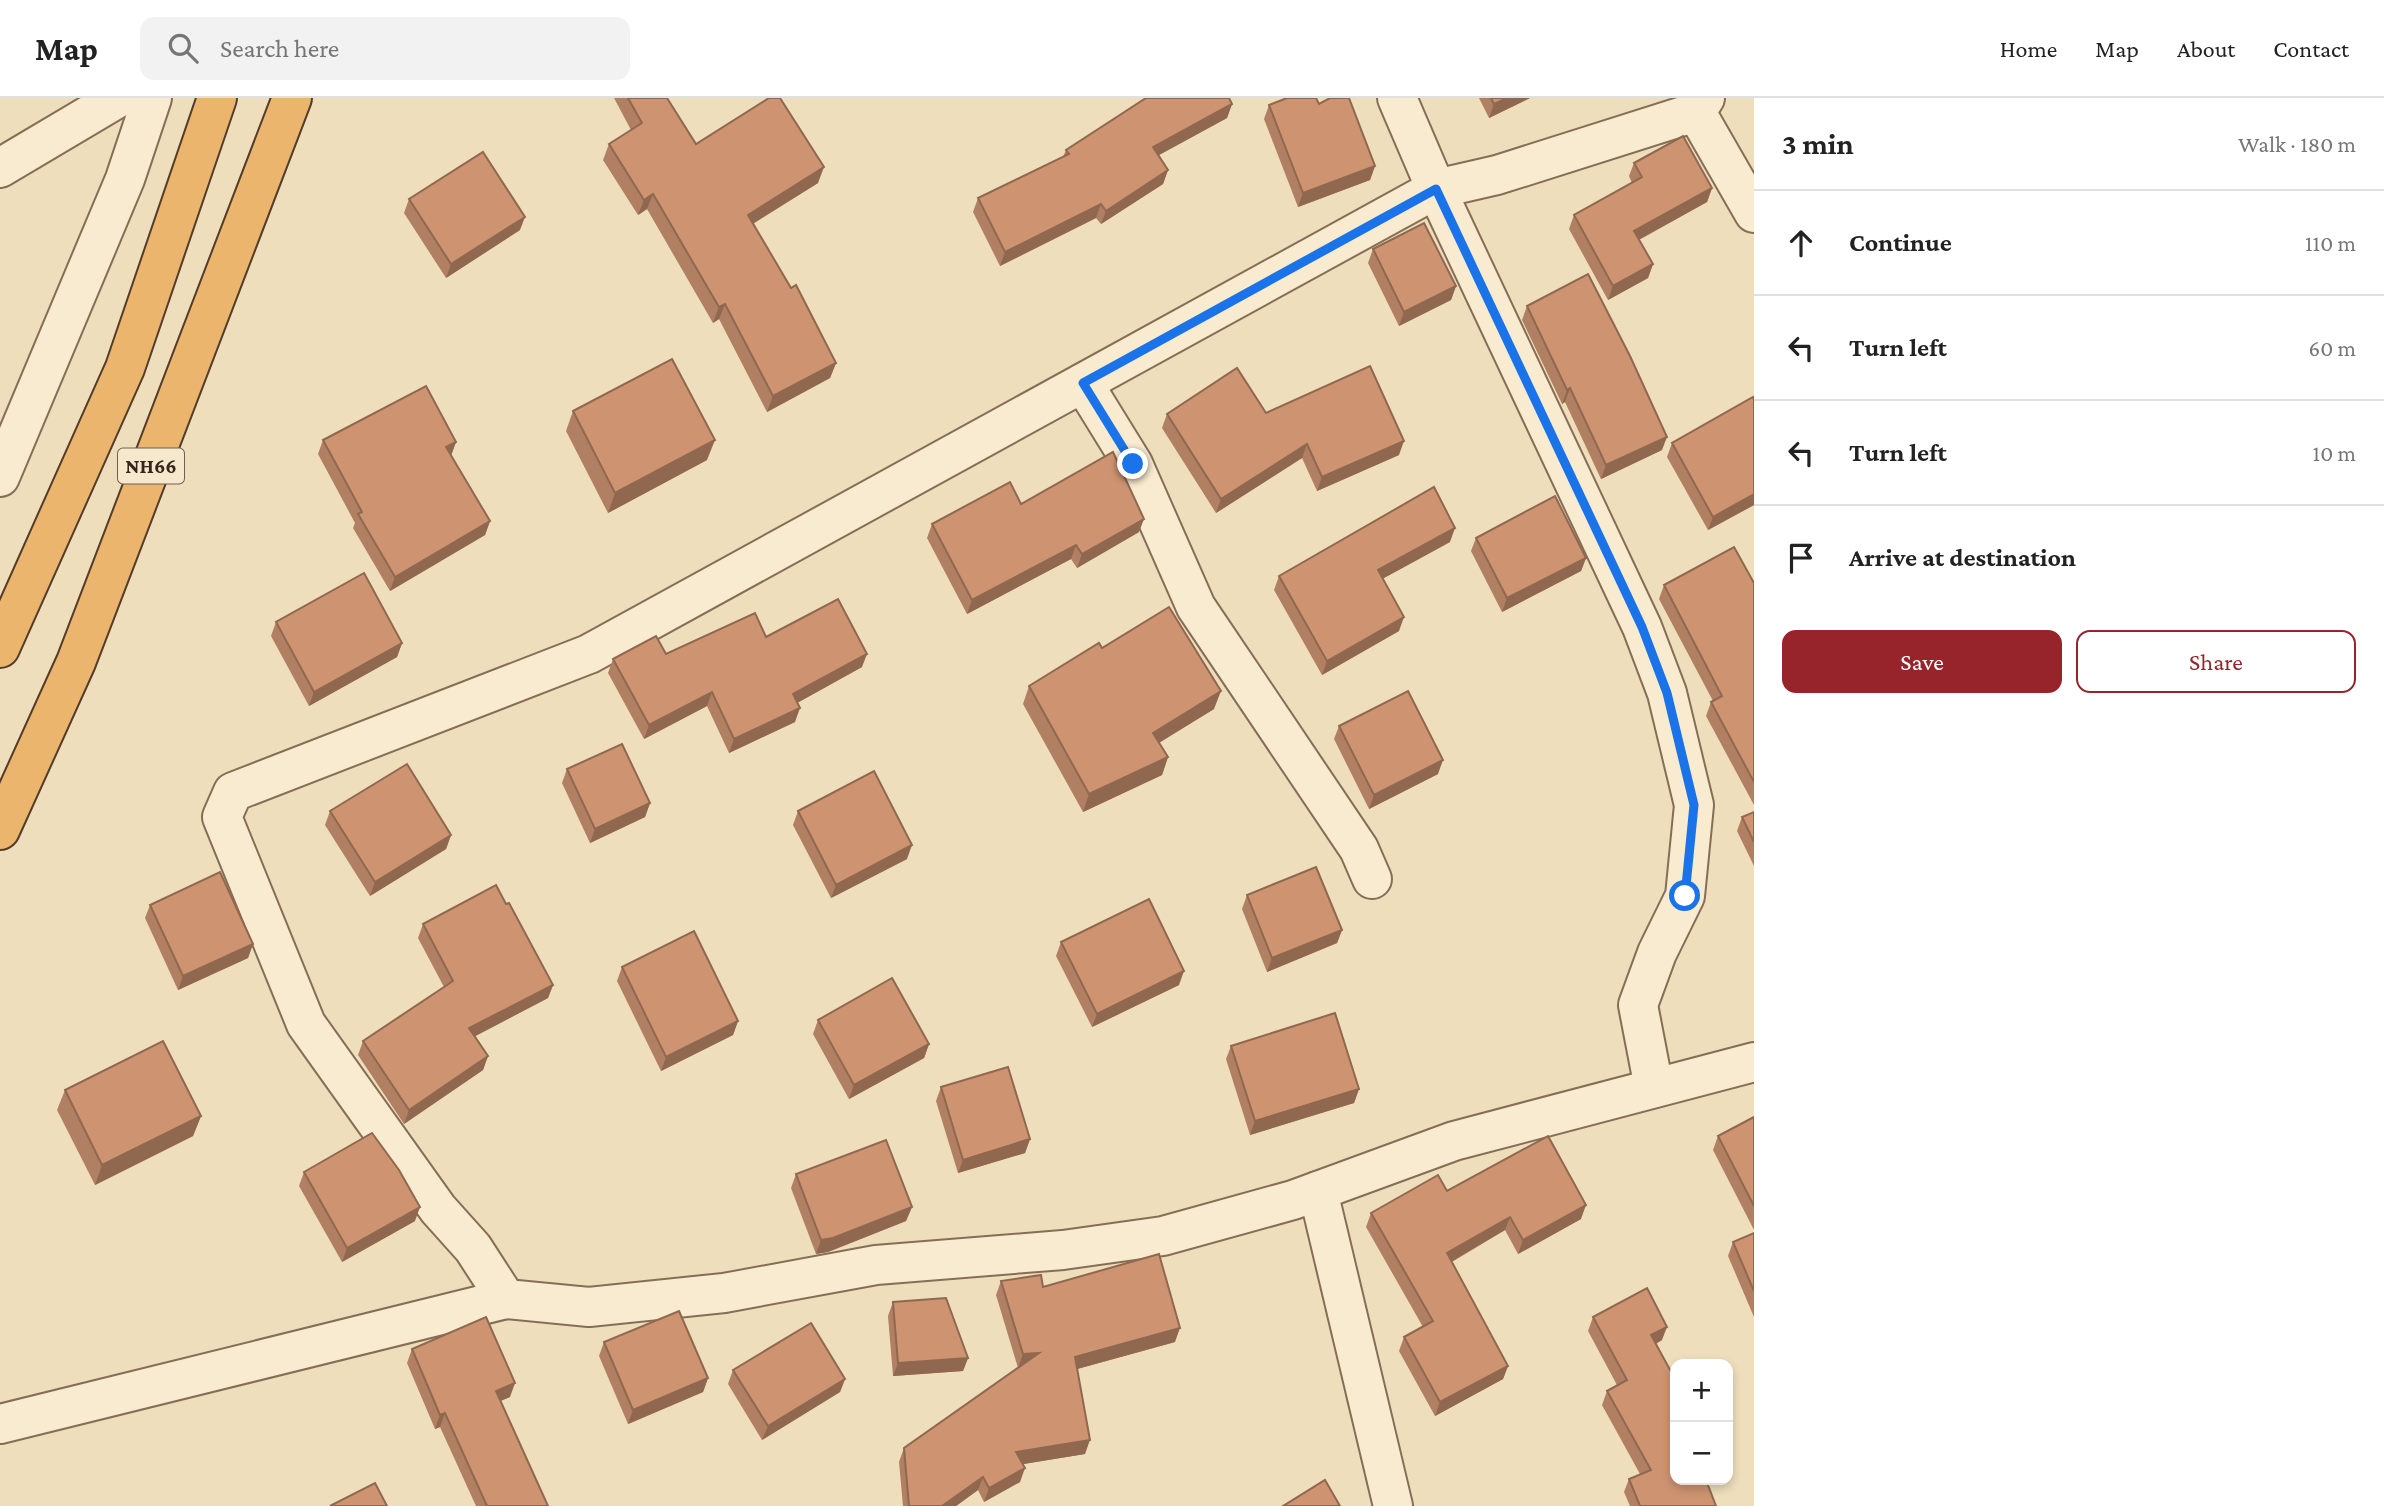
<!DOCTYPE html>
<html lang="en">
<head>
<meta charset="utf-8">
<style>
	:root { --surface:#fff; --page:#f2f2f2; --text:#222; --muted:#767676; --line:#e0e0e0; --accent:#96242a }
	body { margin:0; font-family:"Crimson Pro",serif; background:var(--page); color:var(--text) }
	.controls { position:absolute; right:21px; bottom:21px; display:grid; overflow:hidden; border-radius:14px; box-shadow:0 4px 10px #0003 }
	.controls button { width:63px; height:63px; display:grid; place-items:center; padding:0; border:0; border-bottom:2px solid var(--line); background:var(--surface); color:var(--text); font:35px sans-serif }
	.stop { position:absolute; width:21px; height:21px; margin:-16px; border:5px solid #1a73e8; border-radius:50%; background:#fff }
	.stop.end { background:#1a73e8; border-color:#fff; box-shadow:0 2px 7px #0008 }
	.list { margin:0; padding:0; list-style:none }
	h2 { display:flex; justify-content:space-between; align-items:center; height:91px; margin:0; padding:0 28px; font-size:30px }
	h2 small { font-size:23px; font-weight:400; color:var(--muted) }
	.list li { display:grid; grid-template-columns:46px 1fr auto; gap:21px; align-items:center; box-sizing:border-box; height:105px; padding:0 28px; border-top:2px solid var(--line) }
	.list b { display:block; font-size:26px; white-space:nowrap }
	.list em { font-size:23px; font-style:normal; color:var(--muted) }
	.actions { display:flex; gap:14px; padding:21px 28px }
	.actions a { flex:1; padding:16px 0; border:2px solid var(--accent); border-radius:14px; text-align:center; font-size:24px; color:var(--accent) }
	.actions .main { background:var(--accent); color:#fff }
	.icon { flex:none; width:38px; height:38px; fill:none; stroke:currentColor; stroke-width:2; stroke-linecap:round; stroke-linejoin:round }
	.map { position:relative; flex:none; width:1754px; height:1408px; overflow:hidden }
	header { display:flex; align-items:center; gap:42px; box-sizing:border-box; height:98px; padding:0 35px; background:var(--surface); border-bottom:2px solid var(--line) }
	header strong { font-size:33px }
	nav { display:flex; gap:38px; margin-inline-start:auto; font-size:24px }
	.search { width:490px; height:63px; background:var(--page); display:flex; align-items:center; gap:18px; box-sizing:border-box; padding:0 24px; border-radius:14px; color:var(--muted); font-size:26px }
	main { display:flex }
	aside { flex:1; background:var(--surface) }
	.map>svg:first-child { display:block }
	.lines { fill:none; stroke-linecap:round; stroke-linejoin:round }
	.minor-casing { stroke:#866e56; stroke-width:42 }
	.tertiary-casing { stroke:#866e56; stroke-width:42 }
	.trunk-casing { stroke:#533c2a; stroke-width:42 }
	.minor { stroke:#f9ebcf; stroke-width:38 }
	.tertiary { stroke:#f9ebcf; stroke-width:38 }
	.trunk { stroke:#ebb56e; stroke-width:38 }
	.wall { fill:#b17f61 }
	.shaded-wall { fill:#90684f }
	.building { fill:#ce9471; stroke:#90684f; stroke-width:2 }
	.route { stroke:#1a73e8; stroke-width:9 }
	.labels { text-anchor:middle; stroke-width:5; stroke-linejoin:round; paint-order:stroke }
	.shield { fill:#f6e8cc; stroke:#6f6050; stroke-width:2 }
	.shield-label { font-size:21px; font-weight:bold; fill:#35261b }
</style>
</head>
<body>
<header>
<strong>Map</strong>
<div class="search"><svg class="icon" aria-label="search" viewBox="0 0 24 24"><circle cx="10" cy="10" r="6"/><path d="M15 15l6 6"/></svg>Search here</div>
<nav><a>Home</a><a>Map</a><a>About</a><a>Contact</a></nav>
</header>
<main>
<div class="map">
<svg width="1754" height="1408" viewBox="0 0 1754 1408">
	<rect width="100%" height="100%" fill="#eedebc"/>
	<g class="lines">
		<g class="minor-casing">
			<g id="minor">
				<path d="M1397,0L1436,91L1642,529L1667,595L1694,707L1685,798L1657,855L1638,907L1654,990"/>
				<path d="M1705,0L1696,14L1497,77L1436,91L589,556L233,694L222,719L306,926L438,1111L473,1150L506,1201L589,1209L724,1195L876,1167L1063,1152L1163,1138L1293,1102L1454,1043L1754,964"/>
				<path d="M1696,14L1754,115"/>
				<path d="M0,70L118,0"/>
				<path d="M1083,285L1133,366L1196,509L1359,751L1372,781"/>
				<path d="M1318,1093L1393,1408"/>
				<path d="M0,1326L506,1201"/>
			</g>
		</g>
		<g class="tertiary-casing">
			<path id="tertiary" d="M0,379L125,81L152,0"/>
		</g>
		<g class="trunk-casing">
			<g id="trunk">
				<path d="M0,550L125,270L217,0"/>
				<path d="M0,732L76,564L292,0"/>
			</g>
		</g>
		<use href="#minor" class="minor"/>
		<use href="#tertiary" class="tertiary"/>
		<use href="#trunk" class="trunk"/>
	</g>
	<g class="wall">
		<path d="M614,0H667L696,46L818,85L753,126L836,265L830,280L767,314L719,221L713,225L647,111L638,117L603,62L609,46L631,32Z"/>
		<path d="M1144,0H1229L1232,6L1227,20L1159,57L1168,72L1163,86L1101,126L1096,120L1000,168L973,114L978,100L1063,59L1066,52L1144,1Z"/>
		<path d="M1479,0H1530L1489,20Z"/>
		<path d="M1319,6L1375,68L1370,82L1298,109L1264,21L1269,7Z"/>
		<path d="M1634,65L1712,90L1707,104L1639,142L1653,166L1648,180L1608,202L1569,131L1574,117L1632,85L1629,78Z"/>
		<path d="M409,101L520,132L446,180L404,115Z"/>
		<path d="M1373,151L1456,188L1451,202L1399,228L1368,165Z"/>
		<path d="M1527,208L1662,352L1601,381L1565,304L1562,306L1522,222Z"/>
		<path d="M573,313L707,362L608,415L566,333Z"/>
		<path d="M1266,315L1399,357L1317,393L1302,360L1216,415L1162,330L1167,316Z"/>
		<path d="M323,342L456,344L451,357L490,423L485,437L390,493L353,430L355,425L318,356Z"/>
		<path d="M1672,345L1754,407L1708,432L1667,359Z"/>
		<path d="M1021,406L1139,434L1077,470L1071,461L967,516L927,440L932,426Z"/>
		<path d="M1476,440L1586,460L1581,473L1502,514L1471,453Z"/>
		<path d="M1450,444L1382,481L1399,533L1322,577L1274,492L1279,478Z"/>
		<path d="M1754,485V707L1706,618L1711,604L1713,603L1659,501L1664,487Z"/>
		<path d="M276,524L402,545L397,559L309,608L271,538Z"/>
		<path d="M766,539L862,569L797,605L795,624L729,655L707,608L644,641L608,575L613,561L666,556Z"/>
		<path d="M1102,550L1214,611L1159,645L1168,659L1162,677L1083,714L1023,606L1029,588Z"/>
		<path d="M1339,628L1438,676L1369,711L1334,641Z"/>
		<path d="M567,671L650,705L645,719L590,745L562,685Z"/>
		<path d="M330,713L451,737L446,751L370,798L325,727Z"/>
		<path d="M798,713L907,761L831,800L793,727Z"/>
		<path d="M1754,714V768L1737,733L1742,719Z"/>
		<path d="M1247,797L1342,832L1337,845L1267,874L1242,811Z"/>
		<path d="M506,806L553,887L548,900L475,938L488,958L483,972L404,1026L358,957L363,943L444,889L418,840L423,826Z"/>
		<path d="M150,807L253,846L248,860L178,892L145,820Z"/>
		<path d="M1061,844L1179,887L1092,929L1056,858Z"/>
		<path d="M622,869L738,923L733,937L661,973L617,883Z"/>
		<path d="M818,922L929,946L924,960L849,1001L813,936Z"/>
		<path d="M1231,948L1359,991L1354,1005L1250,1037L1226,961Z"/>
		<path d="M941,989L1030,1041L1025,1055L958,1075L936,1003Z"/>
		<path d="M65,992L201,1018L193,1038L95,1087L57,1012Z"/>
		<path d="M1754,1019V1132L1713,1052L1718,1038Z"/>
		<path d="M304,1074L415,1123L342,1164L299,1088Z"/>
		<path d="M796,1076L912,1109L906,1123L828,1154L816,1156L791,1090Z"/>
		<path d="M1447,1093L1581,1121L1518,1156L1505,1132L1452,1164L1508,1268L1503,1281L1435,1318L1399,1253L1404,1239L1423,1229L1366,1129L1371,1115Z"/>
		<path d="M1754,1135V1219L1728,1158L1733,1144Z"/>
		<path d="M1001,1183L1043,1189L1175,1244L1077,1271L1085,1356L1023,1366L1020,1384L984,1404L978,1392L956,1408H903L899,1364L904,1350L1018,1270L996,1197Z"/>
		<path d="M893,1204L968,1260L963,1273L893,1278L888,1218Z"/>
		<path d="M1593,1219L1662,1242L1656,1246L1675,1382L1716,1408H1630L1624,1394L1629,1381L1640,1376L1602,1307L1607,1293L1617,1287L1588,1233Z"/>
		<path d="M604,1244L708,1280L703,1294L628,1326L599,1258Z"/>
		<path d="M412,1251L510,1299L500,1303L548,1408H476L440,1329L435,1331L407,1265Z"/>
		<path d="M733,1272L845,1281L840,1294L762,1342L728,1286Z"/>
	</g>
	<g class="shaded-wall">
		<path d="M1507,0H1530L1489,20L1494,6Z"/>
		<path d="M1232,6L1227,20L1148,63L1153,49Z"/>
		<path d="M1375,68L1370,82L1298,109L1303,95Z"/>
		<path d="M824,69L818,85L742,132L748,117Z"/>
		<path d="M1168,72L1163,86L1101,126L1106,113Z"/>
		<path d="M1712,90L1707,104L1629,147L1634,133Z"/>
		<path d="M653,96L647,111L638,117L644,102Z"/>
		<path d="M1101,106L1096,120L1000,168L1005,154Z"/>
		<path d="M525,119L520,132L446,180L451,166Z"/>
		<path d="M1653,166L1648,180L1608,202L1613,188Z"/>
		<path d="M1456,188L1451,202L1399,228L1404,214Z"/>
		<path d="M725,206L719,221L713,225L719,209Z"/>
		<path d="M836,265L830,280L767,314L773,298Z"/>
		<path d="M1570,290L1565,304L1562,306L1567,292Z"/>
		<path d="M1667,339L1662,352L1601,381L1606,367Z"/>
		<path d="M715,342L707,362L608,415L615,395Z"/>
		<path d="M1404,343L1399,357L1317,393L1322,379Z"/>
		<path d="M456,344L451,358L446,349Z"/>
		<path d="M1307,346L1302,360L1216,415L1221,401Z"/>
		<path d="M1754,396V407L1708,432L1713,419Z"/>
		<path d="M1144,421L1139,434L1077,470L1082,456Z"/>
		<path d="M490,423L485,437L390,493L395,479Z"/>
		<path d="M1455,430L1450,444L1373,486L1378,472Z"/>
		<path d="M1076,447L1071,461L967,516L972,502Z"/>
		<path d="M1586,460L1581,473L1502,514L1507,500Z"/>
		<path d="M1404,519L1399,533L1322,577L1327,563Z"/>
		<path d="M402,545L397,559L309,608L314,594Z"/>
		<path d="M867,556L862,569L788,610L793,596Z"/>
		<path d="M1221,593L1214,611L1147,652L1153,635Z"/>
		<path d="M712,594L707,608L644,641L649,627Z"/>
		<path d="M800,610L795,624L729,655L734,641Z"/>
		<path d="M1168,659L1162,677L1083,714L1089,696Z"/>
		<path d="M1443,662L1438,676L1369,711L1374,697Z"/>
		<path d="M650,705L645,719L590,745L595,731Z"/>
		<path d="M451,737L446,751L370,798L375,784Z"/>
		<path d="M912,747L907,761L831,800L836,787Z"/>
		<path d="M1342,832L1337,845L1267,874L1272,860Z"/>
		<path d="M253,846L248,860L178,892L183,878Z"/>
		<path d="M1184,873L1179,887L1092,929L1097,916Z"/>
		<path d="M553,887L548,900L464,944L469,930Z"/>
		<path d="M738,923L733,937L661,973L666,959Z"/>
		<path d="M929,946L924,960L849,1001L854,987Z"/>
		<path d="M488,958L483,972L404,1026L409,1012Z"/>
		<path d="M1359,991L1354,1005L1250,1037L1255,1023Z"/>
		<path d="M201,1018L193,1038L95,1087L102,1067Z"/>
		<path d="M1030,1041L1025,1055L958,1075L963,1062Z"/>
		<path d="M1586,1107L1581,1121L1518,1156L1523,1142Z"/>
		<path d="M420,1109L415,1123L342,1164L347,1150Z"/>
		<path d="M912,1109L906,1123L828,1154L816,1156L821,1142Z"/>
		<path d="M1510,1119L1505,1132L1442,1169L1447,1155Z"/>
		<path d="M1667,1229L1662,1242L1646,1251L1651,1237Z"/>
		<path d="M1180,1230L1175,1244L1070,1273L1075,1259Z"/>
		<path d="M1039,1255L1018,1270L1023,1256Z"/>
		<path d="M968,1260L963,1273L893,1278L898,1265Z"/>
		<path d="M1508,1268L1503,1281L1435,1318L1440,1304Z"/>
		<path d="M708,1280L703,1294L628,1326L633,1312Z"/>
		<path d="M845,1281L840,1294L762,1342L768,1328Z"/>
		<path d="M515,1285L510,1299L491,1307L496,1293Z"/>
		<path d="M445,1315L440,1329L435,1331L440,1317Z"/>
		<path d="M1090,1342L1085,1356L1011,1368L1016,1354Z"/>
		<path d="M1025,1370L1020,1384L984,1404L989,1390Z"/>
		<path d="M983,1379L978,1392L956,1408H942Z"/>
	</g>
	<g class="building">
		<path d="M628,0H667L696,46L769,0H780L824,69L748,117L791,190L796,187L836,265L773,298L725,206L719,209L653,96L644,102L609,46L642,25Z"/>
		<path d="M1146,0H1229L1232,6L1153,49L1168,72L1106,113L1101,106L1005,154L978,100L1069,56L1066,52Z"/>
		<path d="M1287,0H1316L1319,6L1330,0H1349L1375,68L1303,95L1269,7Z"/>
		<path d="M1491,0H1507L1494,6Z"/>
		<path d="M1683,38L1712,90L1634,133L1653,166L1613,188L1574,117L1642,79L1634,65Z"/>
		<path d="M483,54L525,119L451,166L409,101Z"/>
		<path d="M1424,125L1456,188L1404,214L1373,151Z"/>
		<path d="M1588,176L1630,258L1667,339L1606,367L1570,290L1567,292L1527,208Z"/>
		<path d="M672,261L715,342L615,395L573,313Z"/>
		<path d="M1370,268L1404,343L1322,379L1307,346L1221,401L1167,316L1237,270L1266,315Z"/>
		<path d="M426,288L456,344L446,349L490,423L395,479L358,416L362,414L323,342Z"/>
		<path d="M1753,299L1754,302V396L1713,419L1672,345Z"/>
		<path d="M1113,354L1144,421L1082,456L1076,447L972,502L932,426L1010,384L1021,406Z"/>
		<path d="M1434,389L1455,430L1378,472L1404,519L1327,563L1279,478Z"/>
		<path d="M1555,398L1586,460L1507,500L1476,440Z"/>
		<path d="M1734,449L1754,485V684L1711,604L1722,598L1664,487Z"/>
		<path d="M364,475L402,545L314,594L276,524Z"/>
		<path d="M838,501L867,556L793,596L800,610L734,641L712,594L649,627L613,561L656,538L666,556L755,515L766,539Z"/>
		<path d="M1169,509L1221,593L1153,635L1168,659L1089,696L1029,588L1099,545L1102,550Z"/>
		<path d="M1408,593L1443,662L1374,697L1339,628Z"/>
		<path d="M622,646L650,705L595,731L567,671Z"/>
		<path d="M407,666L451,737L375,784L330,713Z"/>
		<path d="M874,673L912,747L836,787L798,713Z"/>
		<path d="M1754,714V744L1742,719Z"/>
		<path d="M1316,769L1342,832L1272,860L1247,797Z"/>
		<path d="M220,774L253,846L183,878L150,807Z"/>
		<path d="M496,787L506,806L509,805L553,887L469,930L488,958L409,1012L363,943L453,883L423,826Z"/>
		<path d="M1149,801L1184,873L1097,916L1061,844Z"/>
		<path d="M694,833L738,923L666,959L622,869Z"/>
		<path d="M892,880L929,946L854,987L818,922Z"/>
		<path d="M1335,915L1359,991L1255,1023L1231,948Z"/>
		<path d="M163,943L201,1018L102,1067L65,992Z"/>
		<path d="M1008,969L1030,1041L963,1062L941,989Z"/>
		<path d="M1754,1019V1108L1718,1038Z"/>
		<path d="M372,1035L399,1072L420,1109L347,1150L304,1074Z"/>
		<path d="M1548,1038L1586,1107L1523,1142L1510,1119L1447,1155L1508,1268L1440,1304L1404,1239L1433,1223L1371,1115L1438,1077L1447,1093Z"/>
		<path d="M886,1042L912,1109L833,1140L821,1142L796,1076Z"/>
		<path d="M1754,1135V1193L1733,1144Z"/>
		<path d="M1159,1156L1180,1230L1075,1259L1090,1342L1016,1354L1025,1370L989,1390L983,1379L942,1408H909L904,1350L1039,1255L1023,1256L1001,1183L1041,1177L1043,1189Z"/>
		<path d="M1647,1190L1667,1229L1651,1237L1675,1281V1382H1706L1716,1408H1640L1629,1381L1651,1372L1607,1293L1627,1282L1593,1219Z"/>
		<path d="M946,1200L968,1260L898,1265L893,1204Z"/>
		<path d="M679,1213L708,1280L633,1312L604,1244Z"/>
		<path d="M486,1219L515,1285L496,1293L548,1408H487L445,1315L440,1317L412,1251Z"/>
		<path d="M811,1225L845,1281L768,1328L733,1272Z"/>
		<path d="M1325,1382L1340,1408H1283Z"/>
		<path d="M375,1385L387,1408H330Z"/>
	</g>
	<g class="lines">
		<path class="route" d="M1133,366L1083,285L1436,91L1642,529L1667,595L1694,707L1685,798"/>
	</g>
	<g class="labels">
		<rect class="shield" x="118" y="350.5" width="66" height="35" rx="5"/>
		<g class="shield-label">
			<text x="151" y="375">NH66</text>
		</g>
	</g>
</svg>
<div class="controls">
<button>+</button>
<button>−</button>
</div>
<div class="stop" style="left:1685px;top:798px"></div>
<div class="stop end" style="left:1133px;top:366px"></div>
</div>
<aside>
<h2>3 min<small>Walk · 180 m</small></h2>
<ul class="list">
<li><svg class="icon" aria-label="ahead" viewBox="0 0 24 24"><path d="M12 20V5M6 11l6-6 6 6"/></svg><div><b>Continue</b></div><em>110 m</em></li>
<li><svg class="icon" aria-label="left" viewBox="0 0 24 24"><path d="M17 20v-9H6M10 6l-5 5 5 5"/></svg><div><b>Turn left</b></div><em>60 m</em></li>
<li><svg class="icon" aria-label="left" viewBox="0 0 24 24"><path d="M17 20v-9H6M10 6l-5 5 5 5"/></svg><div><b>Turn left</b></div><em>10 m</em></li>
<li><svg class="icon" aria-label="arrive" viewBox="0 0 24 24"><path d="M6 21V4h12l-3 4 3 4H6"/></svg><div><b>Arrive at destination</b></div></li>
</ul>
<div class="actions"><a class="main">Save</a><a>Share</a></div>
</aside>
</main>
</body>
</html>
